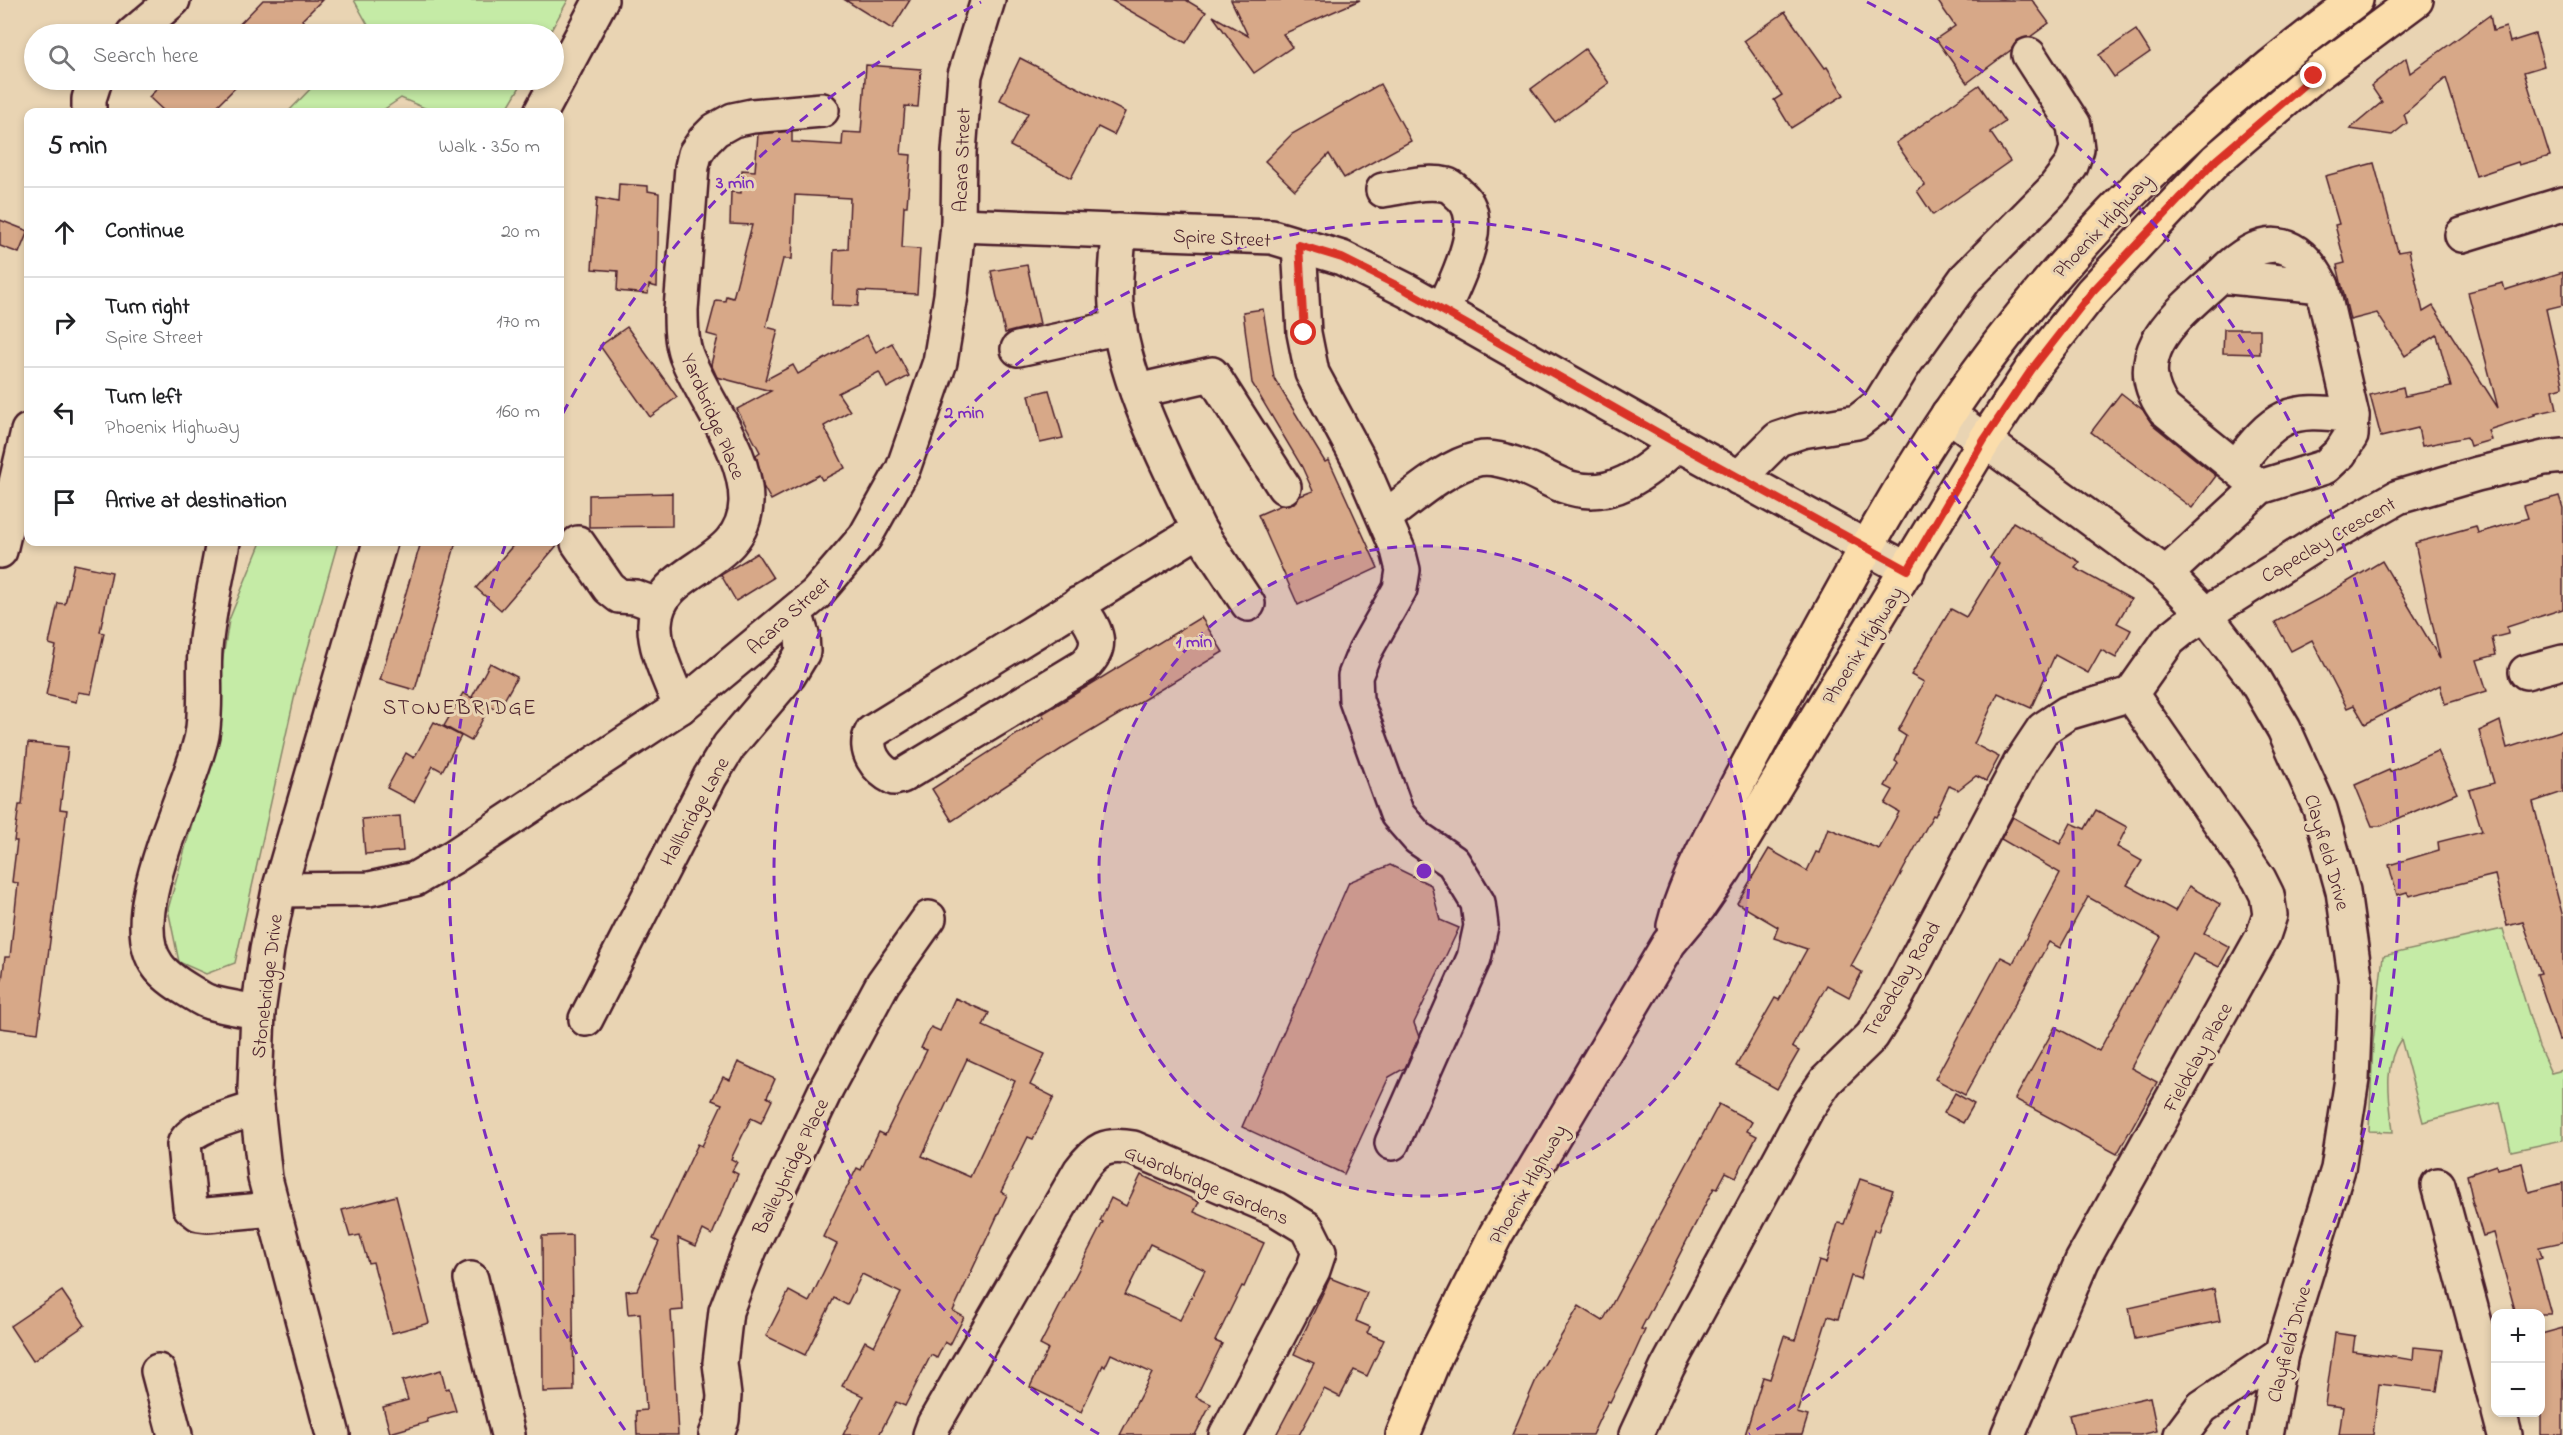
<!DOCTYPE html>
<html lang="en">
<head>
<meta charset="utf-8">
<style>
	:root { --surface:#fff; --page:#f6f6f6; --text:#202124; --muted:#757577; --line:#e0e0e0 }
	body { margin:0; font-family:"Indie Flower",sans-serif; background:var(--page); color:var(--text) }
	.controls { position:absolute; right:18px; bottom:18px; display:grid; overflow:hidden; border-radius:12px; box-shadow:0 3px 9px #0003 }
	.controls button { width:54px; height:54px; display:grid; place-items:center; padding:0; border:0; border-bottom:2px solid var(--line); background:var(--surface); color:var(--text); font:30px sans-serif }
	.stop { position:absolute; width:18px; height:18px; margin:-14px; border:4px solid #d93025; border-radius:50%; background:#fff }
	.stop.end { background:#d93025; border-color:#fff; box-shadow:0 2px 6px #0008 }
	.list { margin:0; padding:0; list-style:none }
	h2 { display:flex; justify-content:space-between; align-items:center; height:78px; margin:0; padding:0 24px; font-size:26px }
	h2 small { font-size:20px; font-weight:400; color:var(--muted) }
	.list li { display:grid; grid-template-columns:39px 1fr auto; gap:18px; align-items:center; box-sizing:border-box; height:90px; padding:0 24px; border-top:2px solid var(--line) }
	.list b { display:block; font-size:22px; white-space:nowrap }
	.list p { margin:0; font-size:20px; white-space:nowrap; color:var(--muted) }
	.list em { font-size:20px; font-style:normal; color:var(--muted) }
	.icon { flex:none; width:33px; height:33px; fill:none; stroke:currentColor; stroke-width:2; stroke-linecap:round; stroke-linejoin:round }
	.map { position:relative; flex:none; width:2563px; height:1435px; overflow:hidden }
	.search { position:absolute; background:var(--surface); box-shadow:0 3px 9px #0003; left:24px; top:24px; width:540px; height:66px; display:flex; align-items:center; gap:15px; box-sizing:border-box; padding:0 21px; border-radius:33px; color:var(--muted); font-size:22px }
	.panel { position:absolute; background:var(--surface); box-shadow:0 3px 9px #0003; left:24px; top:108px; width:540px; height:438px; border-radius:12px }
	.map>svg:first-child { display:block }
	.green { fill:#c5eba6; stroke:#888568; stroke-width:1.5 }
	.building { fill:#d7a888; stroke:#4a1f2b; stroke-width:1.5; fill-rule:evenodd }
	.lines { fill:none; stroke-linecap:round; stroke-linejoin:round }
	.minor-casing { stroke:#4a1f2b; stroke-width:38 }
	.major-casing { stroke:#4a1f2b; stroke-width:38 }
	.minor { stroke:#e9d4b3; stroke-width:33 }
	.major { stroke:#fbddab; stroke-width:33 }
	.route { stroke:#d93025; stroke-width:8 }
	.ring { fill:none; stroke:#7b2cbf; stroke-width:3; stroke-dasharray:10 8 }
	.labels { text-anchor:middle; stroke-width:6; stroke-linejoin:round; paint-order:stroke }
	.street-label { font-size:20px; fill:#4a1f2b; stroke:#e9d4b3 }
	.neighbourhood-label { font-size:21px; letter-spacing:1.5px; fill:#4a1f2b; stroke:#e9d4b3 }
	.centre { fill:#7b2cbf; stroke:#e9d4b3; stroke-width:3 }
	.ring-label { font-size:18px; text-anchor:middle; font-weight:bold; fill:#7b2cbf; stroke:#e9d4b3; stroke-width:6; stroke-linejoin:round; paint-order:stroke }
</style>
</head>
<body>
<div class="map">
<svg width="2563" height="1435" viewBox="0 0 2563 1435">
	<rect width="100%" height="100%" fill="#e9d4b3"/>
	<filter id="ink" filterUnits="userSpaceOnUse"><feTurbulence type="fractalNoise" baseFrequency=".0167" numOctaves="2"/><feDisplacementMap in="SourceGraphic" scale="12" xChannelSelector="R" yChannelSelector="G"/><feConvolveMatrix kernelMatrix="1 2 1 2 8 2 1 2 1" color-interpolation-filters="sRGB"/></filter>
	<g filter="url(#ink)">
		<g class="green">
			<path d="M354,0H568L549,34H363L369,27Z"/>
			<path d="M319,80H524L505,112H434L401,98L380,112H288Z"/>
			<path d="M261,542H338L296,690L235,963L206,974L179,962L168,909L202,788L229,620Z"/>
			<path d="M2503,929L2539,1047L2551,1073L2563,1070V1140L2511,1151L2500,1102L2423,1122L2401,1039C2382,1066 2390,1102 2393,1132L2369,1131L2373,1043L2383,956Z"/>
		</g>
		<g class="building">
			<path d="M263,0H322L302,20L317,34H230Z"/>
			<path d="M845,0H910L892,29Z"/>
			<path d="M1111,0H1186L1206,12L1186,43Z"/>
			<path d="M1231,0H1360L1283,34L1292,47L1254,73L1213,16L1248,36Z"/>
			<path d="M1937,0H2032L2049,23L2030,37L2018,40L2011,50L1967,83L1936,39L1955,26Z"/>
			<path d="M1785,12L1825,68L1827,67L1844,95L1791,128L1774,100L1782,95L1744,41Z"/>
			<path d="M2490,15L2493,31L2506,27L2510,42L2535,34L2544,66L2524,72L2550,156L2519,165L2518,162L2476,176L2446,78L2404,114L2407,123L2392,135L2350,129L2382,102L2371,86L2406,58L2410,73Z"/>
			<path d="M2136,30L2150,52L2114,77L2099,55Z"/>
			<path d="M1585,49L1609,83L1555,122L1531,89Z"/>
			<path d="M1020,58L1125,112L1114,135L1098,127L1071,178L1010,146L1028,113L1000,100Z"/>
			<path d="M866,65L921,69L918,107L905,106L901,154L911,155L907,206H904L902,248L920,249L917,294L859,291L858,306L832,305L834,250L848,249L850,198L795,195L792,259H783L766,327L778,330L765,380L793,365L798,374L867,335L876,352L892,343L909,376L887,388L879,372L838,393L850,411L824,426L845,468L822,480L819,475L771,500L763,486L756,455L760,452L737,409L771,391L717,377L711,364L718,337L707,334L716,300L725,301L726,296L733,298L752,225L730,224L731,192L741,193L742,170L755,171L758,134L792,131V142L842,145L843,132L861,133Z"/>
			<path d="M166,80H243L211,112H165L149,97Z"/>
			<path d="M1380,84L1411,141L1344,178L1329,154L1295,190L1265,161L1292,134Z"/>
			<path d="M1979,85L2005,122L1990,132L2010,161L1933,215L1917,191L1925,185L1896,143Z"/>
			<path d="M2374,163L2398,252L2409,250L2423,312L2433,306L2498,408L2468,292L2503,283L2505,290L2563,272V305L2546,309L2563,384V387L2553,390L2557,409L2534,414L2535,415L2488,430L2491,440L2470,446L2467,437L2422,446L2418,428L2381,437L2370,395L2403,387L2405,396L2451,387L2437,335L2405,356L2377,313L2350,320L2337,265L2345,263L2335,225L2339,224L2325,176Z"/>
			<path d="M619,184L648,186V191L659,193L657,287L649,285L648,294L617,291L618,271L592,269L597,198L618,202Z"/>
			<path d="M0,220L28,231L19,253L0,246Z"/>
			<path d="M1027,265L1040,324L1005,333L991,271Z"/>
			<path d="M1263,309L1274,378L1325,462L1329,460L1378,568L1298,605L1258,515L1281,505L1294,503L1300,496L1313,491L1302,467L1252,383L1243,312Z"/>
			<path d="M627,327L677,397L650,417L600,346Z"/>
			<path d="M2224,329H2260V354L2223,353Z"/>
			<path d="M1049,390L1063,438L1040,443L1029,395Z"/>
			<path d="M2121,393L2143,410L2152,424L2216,476L2192,508L2091,432Z"/>
			<path d="M672,493V526L589,527V495Z"/>
			<path d="M2559,496L2563,508V609L2507,627L2508,634L2492,638L2496,655L2477,660L2487,691L2445,704L2440,685L2365,724L2354,705L2347,708L2312,640L2291,651L2275,622L2324,596L2382,561L2440,659L2415,543L2476,526L2478,533L2528,518L2524,506Z"/>
			<path d="M2013,522L2080,562L2075,568L2131,599L2117,623L2131,630L2116,658L2101,650L2088,673L2055,655L2031,708L1998,693L1974,744L1999,757L1986,781L1976,776L1958,790L1949,786L1935,816L1933,815L1851,966L1862,972L1849,997L1827,985L1792,1047L1799,1051L1777,1089L1736,1066L1775,998L1779,1000L1807,949L1774,938L1778,927L1737,903L1769,849L1807,871L1816,852L1819,853L1828,828L1879,849L1899,812L1885,804L1893,790L1885,786L1898,763L1895,761L1906,736L1898,731L1924,682L1911,675L1951,609L1966,617L1999,564L1990,558Z"/>
			<path d="M421,542H456L415,690L380,680Z"/>
			<path d="M516,542H560L501,610L476,588Z"/>
			<path d="M757,553L773,578L736,601L721,575Z"/>
			<path d="M74,564L112,572L100,632L104,633L91,694L78,692L76,702L46,695L56,646L49,644L58,603L65,604Z"/>
			<path d="M1201,617L1223,652L1063,748L952,821L932,789L1044,717L1042,714Z"/>
			<path d="M490,663L517,677L498,711L472,697Z"/>
			<path d="M463,693L489,707L471,741L444,726Z"/>
			<path d="M2500,721L2507,748L2563,730V792L2533,802L2563,917V1039L2559,1040L2537,974L2541,973L2523,922L2507,926L2495,875L2409,896L2407,892L2397,895L2389,865L2439,850L2438,842L2482,831L2469,790L2494,783L2479,731Z"/>
			<path d="M434,722L461,736L442,771L433,766L414,802L387,788L406,753L414,758Z"/>
			<path d="M28,743L68,747L60,809L67,810L38,1033L0,1028V980H2L5,957H10L18,883L12,882L17,841H14L19,805H22Z"/>
			<path d="M2437,751L2457,793L2381,826H2372L2355,785L2389,770L2390,772Z"/>
			<path d="M2096,810L2127,827L2117,847L2142,861L2127,885L2175,911L2189,886L2220,904L2204,933L2230,947L2219,967L2193,954L2131,1068L2157,1082L2117,1154L2015,1099L2055,1027L2099,1051L2161,937L2088,897L2060,948L2049,942L1965,1095L1935,1079L2001,957L2013,963L2060,873L2001,839L2013,817L2060,844L2071,823L2085,829Z"/>
			<path d="M400,816L403,851L365,854L362,819Z"/>
			<path d="M1390,865L1431,885L1440,920L1459,928L1414,1023L1419,1037L1405,1068L1389,1077L1344,1174L1242,1127L1349,882Z"/>
			<path d="M955,998L989,1013L983,1026L1045,1054L1030,1085L1054,1097L1033,1139L1028,1137L1001,1192L1007,1195L953,1311L964,1317L950,1345L945,1342L937,1358L931,1355L905,1406L896,1402L879,1435H843L863,1396L842,1386L865,1341L874,1346L901,1293L862,1274L847,1305L834,1298L805,1355L766,1336L789,1291L809,1302L837,1244L823,1237L838,1205L857,1168L861,1170L879,1132L885,1135L927,1050L921,1048L931,1027L940,1031ZM967,1059L1015,1081L970,1177L922,1156Z"/>
			<path d="M738,1062L775,1079L767,1097L772,1100L761,1123L751,1118L731,1159L737,1162L732,1171L738,1174L712,1235L703,1230L696,1246L678,1238L683,1310L671,1311L678,1435H637L636,1411L646,1410L640,1313L628,1314L626,1291L637,1290L659,1242L653,1239L698,1144L702,1146L722,1104L712,1100L723,1077L730,1080Z"/>
			<path d="M1955,1093L1974,1104L1963,1123L1944,1113Z"/>
			<path d="M1719,1104L1752,1122L1747,1131L1757,1136L1736,1177L1726,1172L1717,1189L1714,1188L1641,1329L1645,1330L1630,1363L1610,1402L1608,1401L1592,1435H1512L1539,1373L1579,1306L1603,1321Z"/>
			<path d="M2522,1163L2529,1192L2563,1183V1242L2539,1247L2542,1257L2536,1259L2551,1314H2516L2494,1233L2483,1236L2471,1197H2472L2467,1175L2496,1165L2497,1169Z"/>
			<path d="M1141,1175L1199,1202L1194,1212L1264,1243L1244,1287L1242,1286L1215,1341L1222,1344L1196,1397L1211,1404L1195,1435H1120L1152,1373L1111,1354L1105,1367L1103,1365L1081,1412L1030,1387L1048,1349L1040,1345L1103,1222L1100,1221L1111,1198L1126,1206ZM1150,1244L1205,1270L1180,1320L1125,1295Z"/>
			<path d="M1860,1179L1893,1190L1878,1232L1874,1230L1860,1279L1851,1276L1838,1319L1828,1316L1797,1413L1808,1416L1802,1435H1745L1763,1377L1770,1379L1784,1336L1795,1340L1819,1261L1826,1263L1838,1223L1844,1224Z"/>
			<path d="M396,1196L429,1323L392,1333L373,1262L368,1263L360,1235L350,1237L342,1210Z"/>
			<path d="M572,1235L574,1391L543,1392L542,1236Z"/>
			<path d="M1330,1278L1367,1293L1356,1321L1370,1327L1367,1333L1384,1340L1367,1376L1354,1370L1340,1397L1324,1389L1299,1435H1276L1314,1363L1294,1354Z"/>
			<path d="M2214,1289L2220,1321L2135,1339L2129,1308Z"/>
			<path d="M62,1291L85,1325L33,1361L10,1326Z"/>
			<path d="M2563,1328V1435H2541V1334Z"/>
			<path d="M2335,1333L2355,1336L2353,1351L2413,1360L2414,1347L2443,1350L2437,1391L2379,1384L2373,1435H2339L2343,1407L2325,1405Z"/>
			<path d="M441,1370L446,1389L449,1388L456,1411L427,1419L428,1422L390,1433L383,1407L408,1400L402,1381Z"/>
			<path d="M2150,1397L2157,1431L2140,1435H2074L2069,1415Z"/>
		</g>
		<g class="lines">
			<g class="minor-casing">
				<g id="minor">
					<path d="M133,34L173,0"/>
					<path d="M89,112V99L95,80"/>
					<path d="M541,112L601,0"/>
					<path d="M1383,190C1403,187 1427,180 1447,185C1452,186 1456,192 1461,196C1489,222 1455,281 1443,311"/>
					<path d="M958,225L1272,237L1342,258L1406,290L1678,444L1908,570"/>
					<path d="M2462,235L2563,204"/>
					<path d="M1299,245L1304,333L1312,373L1359,460L1398,550L1403,570L1400,589L1365,651L1355,676L1356,700L1397,814L1418,838L1453,862L1478,903L1481,926L1474,958L1392,1143"/>
					<path d="M2220,276C2259,236 2294,231 2322,286"/>
					<path d="M1018,349L1120,327"/>
					<path d="M1137,391L1212,374L1284,487"/>
					<path d="M1948,414L2166,574L2204,613L2254,678L2284,729L2320,809L2343,891L2356,983L2352,1079L2338,1169L2281,1354L2266,1435"/>
					<path d="M2236,467C2276,415 2286,407 2352,416"/>
					<path d="M1739,478L1778,439L1802,431L1857,422L1879,405L1903,366L1966,278L2053,190L2071,166L2077,149L2074,125L2029,55"/>
					<path d="M1385,517C1411,498 1446,466 1478,459C1491,456 1506,461 1518,465C1534,471 1549,480 1564,486C1611,503 1645,473 1678,444"/>
					<path d="M1199,530L1248,604"/>
					<path d="M223,542C217,577 208,613 205,649C203,678 207,706 202,735C191,792 120,916 158,966C165,976 179,985 189,991C196,995 202,1000 209,1002C225,1007 242,1009 258,1012"/>
					<path d="M578,543L609,588L619,596L635,597L657,605"/>
					<path d="M0,551L28,431"/>
					<path d="M2166,574L2260,487L2325,467L2340,453L2351,436L2352,416L2322,286L2220,276C2181,313 2124,351 2164,409L2260,487"/>
					<path d="M1078,604C1093,627 1108,643 1084,666L902,776L894,778C877,770 862,750 872,732L1199,530C1165,458 1125,386 1116,305C1114,282 1118,255 1119,231"/>
					<path d="M2526,672L2563,662"/>
					<path d="M680,707C671,681 654,651 655,624C657,565 744,569 746,502C747,451 704,402 686,355C681,341 681,325 681,310L692,167L695,154L704,141L715,130L733,120L752,116L822,110"/>
					<path d="M279,890L369,889L415,879L453,857L680,707L816,594L865,537L903,469L940,362L951,295L958,225L959,152L965,75L988,0"/>
					<path d="M586,1019L710,777L729,746L789,675L803,652L802,635L795,612"/>
					<path d="M257,1108C238,1115 189,1126 184,1145L190,1207L199,1214L207,1215L273,1209"/>
					<path d="M2438,1185L2496,1401"/>
					<path d="M471,1279L508,1435"/>
					<path d="M158,1371L175,1435"/>
					<path d="M2499,1412L2505,1435"/>
					<path d="M333,1435L265,1178L255,1088L258,1012L267,950L279,890L380,542"/>
					<path d="M716,1435L722,1420L724,1396L720,1363L726,1311L750,1249L827,1087L883,983L929,918"/>
					<path d="M930,1435L934,1424L1080,1171C1096,1149 1106,1143 1133,1148L1276,1209L1307,1228L1319,1252L1313,1270L1226,1435"/>
					<path d="M1636,1435L1667,1368L1808,1107L1826,1081L1872,1036L1896,998L2021,762L2043,729L2067,713L2131,694L2169,640L2185,627L2327,537L2398,497L2477,474L2544,458L2563,456"/>
					<path d="M2008,1435L2082,1261L2263,936L2270,915L2267,895L2259,879L2131,694"/>
					<path d="M2181,1435L2202,1407L2281,1354"/>
				</g>
			</g>
			<g class="major-casing">
				<g id="major">
					<path d="M1674,926C1683,890 1700,858 1717,824C1741,777 1766,731 1791,684C1841,594 1889,502 1947,416C2057,253 2198,116 2356,0"/>
					<path d="M1403,1435L1436,1354L1496,1234L1669,943L1699,907L1725,869L1985,440L2032,369L2092,292L2216,160L2314,76L2416,0"/>
				</g>
			</g>
			<use href="#minor" class="minor"/>
			<use href="#major" class="major"/>
		</g>
	</g>
	<g class="lines" filter="url(#ink)">
		<path class="route" d="M1304,333L1299,245L1342,258L1406,290L1678,444L1908,570L1984,440L2032,369L2092,292L2216,160L2314,76"/>
	</g>
	<circle cx="1424" cy="871" r="325" fill="#7b2cbf" fill-opacity=".12"/>
	<g class="ring">
		<circle cx="1424" cy="871" r="325"/>
		<path d="M1099 1434A650 650 0 1 1 1749 1434"/>
		<path d="M625 1430A975 975 0 0 1 505 546M563 413A975 975 0 0 1 981 2M1867 2A975 975 0 0 1 2223 1430"/>
	</g>
	<g class="labels">
		<g class="street-label">
			<text transform="translate(961 160) rotate(-88)" y="7">Acara Street</text>
			<text transform="translate(2102 225) rotate(-47)" y="7">Phoenix Highway</text>
			<text transform="translate(1222 237) rotate(3)" y="7">Spire Street</text>
			<text transform="translate(714 416) rotate(67)" y="7">Yardbridge Place</text>
			<text transform="translate(2328 539) rotate(-30)" y="7">Capeclay Crescent</text>
			<text transform="translate(788 615) rotate(-42)" y="7">Acara Street</text>
			<text transform="translate(1862 645) rotate(-58)" y="7">Phoenix Highway</text>
			<text transform="translate(694 811) rotate(-61)" y="7">Hallbridge Lane</text>
			<text transform="translate(2328 852) rotate(74)" y="7">Clayfield Drive</text>
			<text transform="translate(1901 979) rotate(-59)" y="7">Treadclay Road</text>
			<text transform="translate(266 986) rotate(-83)" y="7">Stonebridge Drive</text>
			<text transform="translate(2197 1057) rotate(-61)" y="7">Fieldclay Place</text>
			<text transform="translate(790 1166) rotate(-64)" y="7">Baileybridge Place</text>
			<text transform="translate(1207 1184) rotate(23)" y="7">Guardbridge Gardens</text>
			<text transform="translate(1527 1184) rotate(-60)" y="7">Phoenix Highway</text>
			<text transform="translate(2288 1344) rotate(-75)" y="7">Clayfield Drive</text>
		</g>
		<g class="neighbourhood-label">
			<text x="460" y="714">STONEBRIDGE</text>
		</g>
	</g>
	<circle cx="1424" cy="871" r="9" class="centre"/>
	<g class="ring-label">
		<text x="735" y="188">3 min</text>
		<text x="964" y="418">2 min</text>
		<text x="1194" y="647">1 min</text>
	</g>
</svg>
<div class="controls">
<button>+</button>
<button>−</button>
</div>
<div class="stop" style="left:1304px;top:333px"></div>
<div class="stop end" style="left:2314px;top:76px"></div>
<div class="search"><svg class="icon" aria-label="search" viewBox="0 0 24 24"><circle cx="10" cy="10" r="6"/><path d="M15 15l6 6"/></svg>Search here</div>
<section class="panel">
<h2>5 min<small>Walk · 350 m</small></h2>
<ul class="list">
<li><svg class="icon" aria-label="ahead" viewBox="0 0 24 24"><path d="M12 20V5M6 11l6-6 6 6"/></svg><div><b>Continue</b></div><em>20 m</em></li>
<li><svg class="icon" aria-label="right" viewBox="0 0 24 24"><path d="M7 20v-9h11M14 6l5 5-5 5"/></svg><div><b>Turn right</b><p>Spire Street</p></div><em>170 m</em></li>
<li><svg class="icon" aria-label="left" viewBox="0 0 24 24"><path d="M17 20v-9H6M10 6l-5 5 5 5"/></svg><div><b>Turn left</b><p>Phoenix Highway</p></div><em>160 m</em></li>
<li><svg class="icon" aria-label="arrive" viewBox="0 0 24 24"><path d="M6 21V4h12l-3 4 3 4H6"/></svg><div><b>Arrive at destination</b></div></li>
</ul>
</section>
</div>
</body>
</html>
